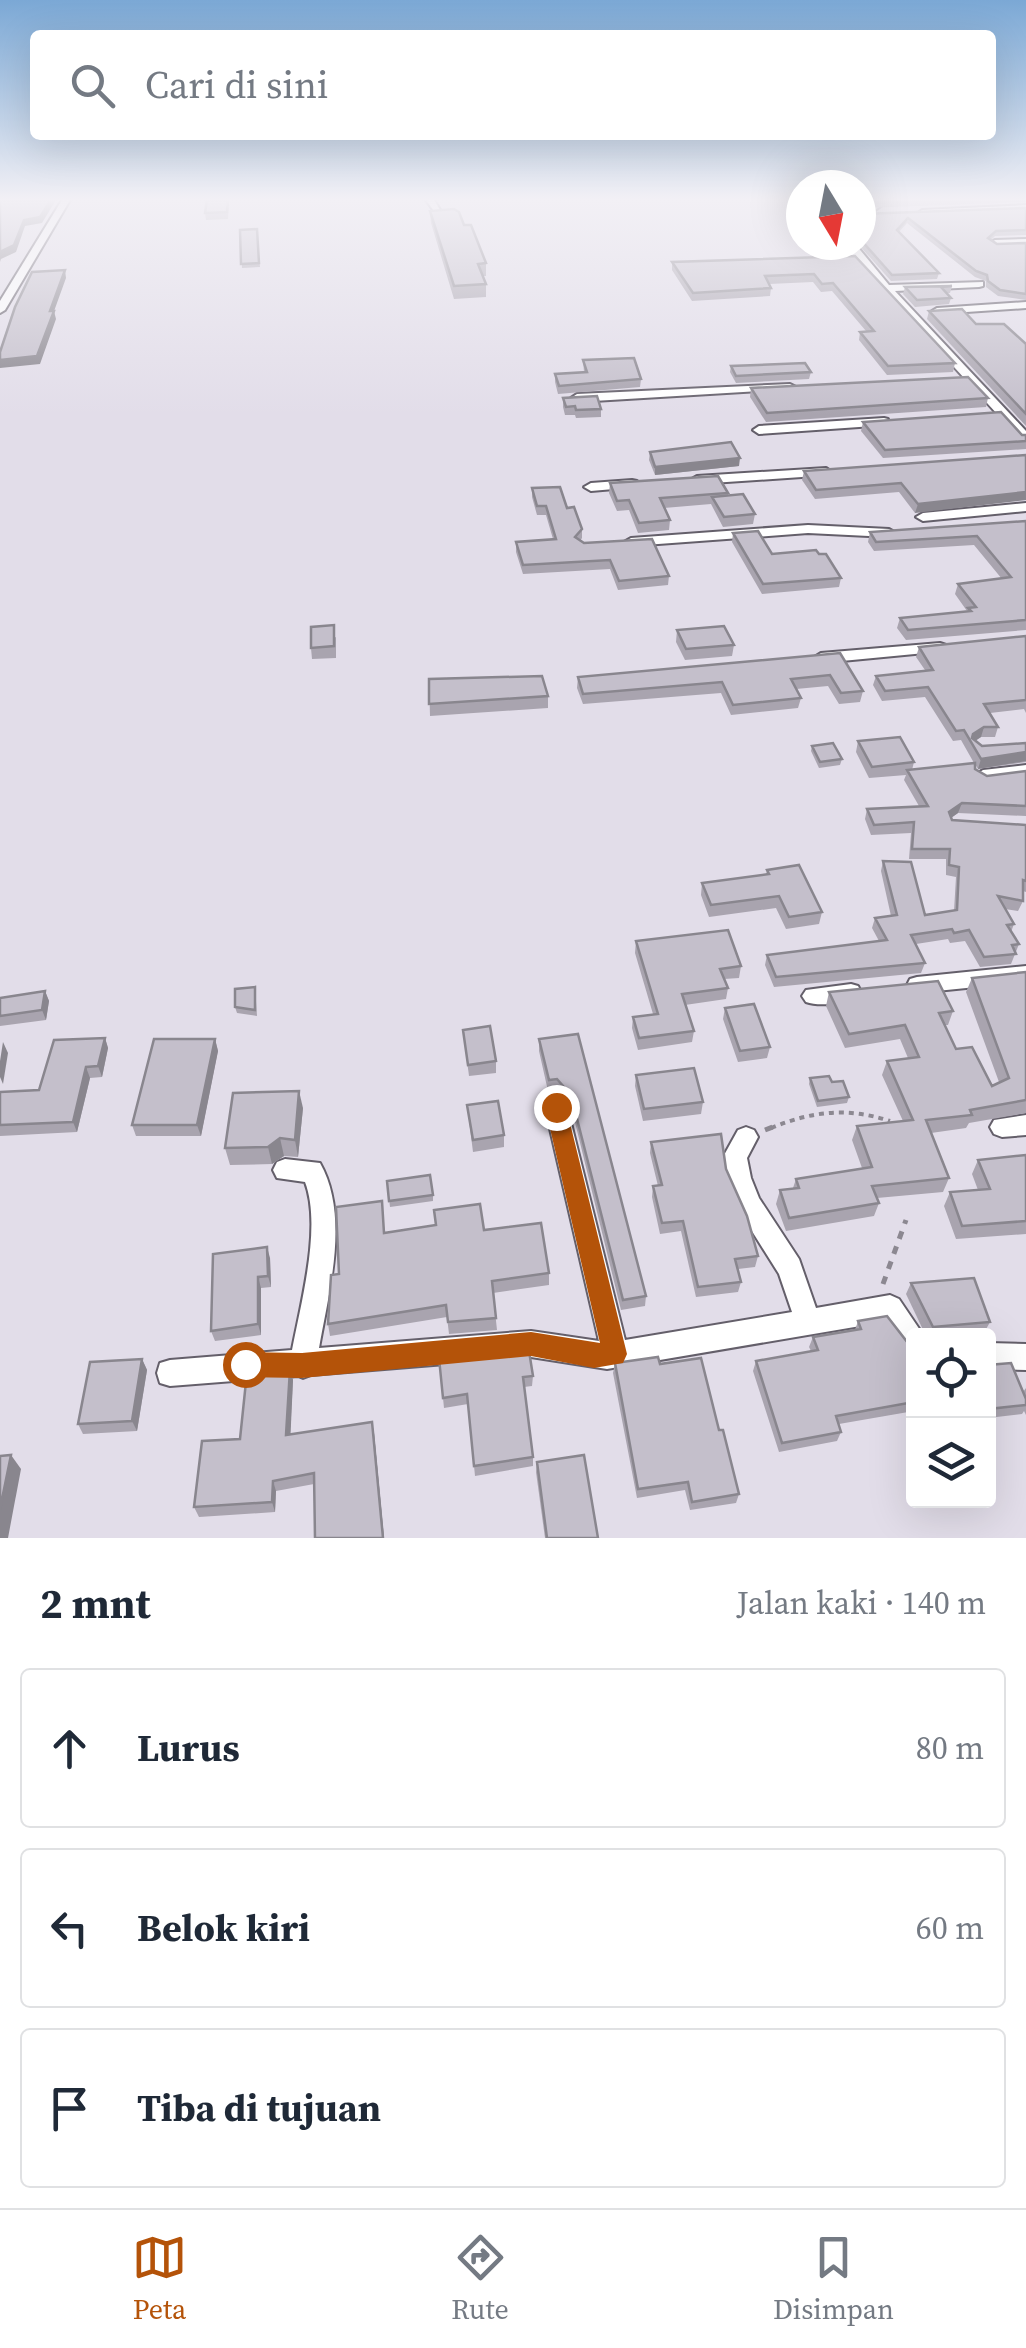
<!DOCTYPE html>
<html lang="id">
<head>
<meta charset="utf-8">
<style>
	:root { --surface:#fff; --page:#f2f2f3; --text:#1f2937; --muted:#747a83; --line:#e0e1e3; --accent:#b45309 }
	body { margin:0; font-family:"Source Serif 4",serif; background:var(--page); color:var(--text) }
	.controls { position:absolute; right:30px; bottom:30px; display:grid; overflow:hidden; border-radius:10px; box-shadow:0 10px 40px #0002 }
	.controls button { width:90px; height:90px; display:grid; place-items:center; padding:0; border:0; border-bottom:2px solid var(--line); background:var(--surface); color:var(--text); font:50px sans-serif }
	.compass { position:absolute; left:786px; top:170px; width:90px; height:90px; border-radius:50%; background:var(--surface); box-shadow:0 10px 40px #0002; rotate:170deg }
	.stop { position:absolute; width:30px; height:30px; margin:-22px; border:8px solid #b45309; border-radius:50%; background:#fff }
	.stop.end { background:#b45309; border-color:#fff; box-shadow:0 2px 10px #0008 }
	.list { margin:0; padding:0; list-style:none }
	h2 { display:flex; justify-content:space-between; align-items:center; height:130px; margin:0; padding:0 40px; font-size:42px }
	h2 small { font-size:32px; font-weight:400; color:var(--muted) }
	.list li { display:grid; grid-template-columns:65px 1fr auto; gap:30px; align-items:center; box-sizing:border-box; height:160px; margin:0 20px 20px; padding:0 20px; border:2px solid var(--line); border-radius:10px }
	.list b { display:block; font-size:38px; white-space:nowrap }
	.list em { font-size:32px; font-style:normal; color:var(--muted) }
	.icon { flex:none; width:55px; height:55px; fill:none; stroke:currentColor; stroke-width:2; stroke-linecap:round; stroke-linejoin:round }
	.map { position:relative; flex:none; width:1026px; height:1538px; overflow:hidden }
	.search { position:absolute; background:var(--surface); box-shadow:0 10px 40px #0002; left:30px; right:30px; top:30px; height:110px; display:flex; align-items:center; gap:25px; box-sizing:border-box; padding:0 35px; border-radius:10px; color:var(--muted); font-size:38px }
	.sheet { height:670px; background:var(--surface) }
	nav { display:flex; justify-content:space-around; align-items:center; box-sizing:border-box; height:140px; border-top:2px solid var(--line); background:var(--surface); font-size:28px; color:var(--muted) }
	nav a { display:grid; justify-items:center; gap:5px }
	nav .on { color:var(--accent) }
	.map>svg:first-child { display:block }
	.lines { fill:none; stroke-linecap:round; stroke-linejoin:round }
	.street-casing { stroke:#645f6a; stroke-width:4 }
	.path-far1 { stroke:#8c8891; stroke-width:4; stroke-dasharray:5 5; stroke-linecap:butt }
	.path { stroke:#8c8891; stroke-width:5; stroke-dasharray:8 8; stroke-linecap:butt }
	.street { fill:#fff; fill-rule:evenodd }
	.wall { fill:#a9a4af }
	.shaded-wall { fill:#89868e }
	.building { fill:#c4bfcb; stroke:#89868e; stroke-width:2.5 }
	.route { fill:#b45309 }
</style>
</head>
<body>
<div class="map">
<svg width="1026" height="1538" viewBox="0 0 1026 1538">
	<rect width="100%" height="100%" fill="#e2dde9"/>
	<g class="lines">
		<g class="street-casing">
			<g id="street">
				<path d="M62,200H70L5,310L0,313V301Z"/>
				<path d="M426,200H434L447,221H441Z"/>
				<path d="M879,200H889L861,220V213Z"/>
				<path d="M1026,205V211L922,216L918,213L922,210Z"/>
				<path d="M1026,239V245L995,246L990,243L995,240Z"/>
				<path d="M846,245H856L889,285L983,282V286L979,287L895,291L1026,431V442L1022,441L855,259Z"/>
				<path d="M1026,302V308L937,314L932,311L937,308Z"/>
				<path d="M790,384L796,387L794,389L577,402L571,398L577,394Z"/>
				<path d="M884,418L888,419V425L759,434L753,430L759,426Z"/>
				<path d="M826,468L832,472L831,475L697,484L690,480L697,476Z"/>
				<path d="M632,480L637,481V487L591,491L584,487L591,483Z"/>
				<path d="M1026,503V511L923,521L916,517L923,513Z"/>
				<path d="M808,525L889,529L896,533L889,537L808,533L631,546L624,542L631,538Z"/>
				<path d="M940,643L946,645L948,648L946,651L821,663L813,658L821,653Z"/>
				<path d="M1026,765V777L983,782L974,776L983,770Z"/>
				<path d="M1026,966V982L917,993L910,991L907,985L910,979L917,977Z"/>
				<path d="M851,984L858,986L861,992L858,998C844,1003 820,1007 806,1002L802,996L806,990Z"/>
				<path d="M556,1097L564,1100L567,1107L625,1340L792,1312L779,1274L740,1212L727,1178L723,1157L738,1130L746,1127L754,1130L758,1137L747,1158L751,1178L759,1198L799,1259L816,1308L890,1295L899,1299L924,1336H914V1357L905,1353L884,1322L607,1369L531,1357L311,1375L303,1378L298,1376L170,1386L160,1383L157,1373L160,1363L170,1360L292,1350C301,1303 322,1226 305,1182L277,1178L273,1170L277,1162L285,1159L320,1163C350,1216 329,1291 319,1348L531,1331L599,1341L545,1107L548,1100Z"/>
				<path d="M1026,1115V1135L1002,1137L994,1134L990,1127L994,1120Z"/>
				<path d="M988,1343L1026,1344V1370L988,1369Z"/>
			</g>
		</g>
		<path class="path-far1" d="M771,1128C813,1111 847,1107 890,1121"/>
		<g class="path">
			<path d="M765,1130L778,1125"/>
			<path d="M883,1284L906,1220"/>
		</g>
		<use href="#street" class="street"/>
	</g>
	<g class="wall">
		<path d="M207,200H229L228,219L206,220L205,213Z"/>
		<path d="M861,200H1026V202L863,208Z"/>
		<path d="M1026,208V235L995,236L991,240L997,244L1026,243V300L998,296L986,287V281L975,277L907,223L899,232L939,273L937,279L891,281L859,245H861V214Z"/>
		<path d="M430,211L464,225L486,263V276H483L486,284V297L454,299L431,223Z"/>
		<path d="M801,221V241L794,228L795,223Z"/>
		<path d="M257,229L260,267L242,268L240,230Z"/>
		<path d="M803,245H846L845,250L807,252Z"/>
		<path d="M855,256L955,363L953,372L887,375L859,340L860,332L866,331L832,291L821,292L813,282L769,284L771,288L770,296L692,301L672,270V262Z"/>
		<path d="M952,286L950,293H947L951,298L949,304L915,307L903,294L905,287Z"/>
		<path d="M929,311L976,324L1026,344V426L927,319Z"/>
		<path d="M583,360L641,379L640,387L558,394L555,382V374L584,372Z"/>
		<path d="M731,366L811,372L809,379L736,383L730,372Z"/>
		<path d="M751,388L988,398L986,407L766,422L750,397Z"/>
		<path d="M563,398L601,409V417L576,418L575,415H565L563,407Z"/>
		<path d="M863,422L1026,435V449L883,458L861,431Z"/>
		<path d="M650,452L739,466L655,475L649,460Z"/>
		<path d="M1026,455L915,513L899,492L815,499L802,480L804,471Z"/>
		<path d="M610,483L728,493V495L755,514L753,524L723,527L711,504L664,508L670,520L669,530L638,533L629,510L617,511L609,493Z"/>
		<path d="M532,488L567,508L582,529V538L580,541L669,576L668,585L618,590L610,569L523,574L516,552V542L553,539L546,515H537L532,497Z"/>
		<path d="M1026,521V630L906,640L897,628L900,618L967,611L955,594L958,584L1002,579L974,545L874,551L868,542L870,532Z"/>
		<path d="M733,533L772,554H819L841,578L839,587L762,594L732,542Z"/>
		<path d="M677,630L734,645L732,656L685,660L676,642Z"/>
		<path d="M1026,636V713L1024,709L990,713L998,727L995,737H981L975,741L982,746L1026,743V762L978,769L975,764V769L987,776L1026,771V816L958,813L951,818L952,820L1026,825V892L1023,891V901L1018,911L1005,909L1014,924L1011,932L1019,944L1011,964L980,967L965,941L950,943L948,939L916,944L925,963L921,973L774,987L765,965L767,955L879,941L872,928L875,918L891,916L881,871L883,861L925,915L954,911L956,877L946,875V859H909L911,833L871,835L865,819L867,809L919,806L904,780L906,775L869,778L856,752L858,741L914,762L912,770L974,763L961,740L953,741L925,697L882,701L873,685L876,676L925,670L916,657L919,647Z"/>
		<path d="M336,637V658L312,659L311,648Z"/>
		<path d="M840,653L863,691L860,702L839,704L828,686L796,689L801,698L798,708L731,715L721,693L583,704L577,688L578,677Z"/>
		<path d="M429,679L548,696V708L430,716Z"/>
		<path d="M812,746L842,759L840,765L819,768L811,751Z"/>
		<path d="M767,870L822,912L819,924L786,929L776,908L709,917L701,895L702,883L766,875Z"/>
		<path d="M636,941L741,966L739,978L724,979L728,988L726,999L685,1005L694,1031L692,1042L638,1050L632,1028L633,1017L653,1014L635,953Z"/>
		<path d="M1026,972V1113L969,1123L966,1128L931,1133L949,1178L943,1192L877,1198L879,1203L874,1216L786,1231L776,1204L780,1190L793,1188L796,1179L862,1168L852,1140L857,1126L903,1121L882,1075L887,1061L908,1058L900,1039L845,1048L826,1006L829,992L953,1011L948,1025H945L956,1049L992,1086L999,1082L966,992L972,978Z"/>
		<path d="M255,987L257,1016L237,1013L235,1007Z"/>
		<path d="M45,991L49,1001L46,1020L0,1026V998Z"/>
		<path d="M725,1008L770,1047L767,1058L738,1062L723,1019Z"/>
		<path d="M463,1030L496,1061V1073L469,1076Z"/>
		<path d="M578,1034L646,1296L645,1306L621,1310L571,1106L557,1090L548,1091L539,1051V1039Z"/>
		<path d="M105,1038L108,1048L102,1077L90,1078L77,1132L0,1136V1092L39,1090Z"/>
		<path d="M215,1039L218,1051L201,1136H136L132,1125Z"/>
		<path d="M636,1075L703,1102L701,1114L643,1121L635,1086Z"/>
		<path d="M810,1078L832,1082L849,1097L847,1103L817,1107L809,1084Z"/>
		<path d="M467,1105L504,1135V1147L473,1152Z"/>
		<path d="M303,1108L298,1157L284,1156L272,1164L230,1165L225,1148Z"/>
		<path d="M651,1142L726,1169L758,1256L755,1267L738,1269L741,1282L738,1292L696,1297L681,1231L660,1234L652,1197L653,1186H658L650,1153Z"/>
		<path d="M1026,1155V1234L956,1239L944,1206L950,1192L978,1190L972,1174L978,1160Z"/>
		<path d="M387,1181L433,1195V1201L390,1207Z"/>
		<path d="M484,1230L549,1273V1285L493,1293L497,1330L449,1334L447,1317L330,1336L328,1324L339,1274L385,1233Z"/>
		<path d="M270,1258L271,1287L261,1288V1335L215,1341L211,1331Z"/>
		<path d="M911,1283L990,1322L984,1333L926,1336L906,1294Z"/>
		<path d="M858,1321L914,1354V1411L839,1424L841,1432L837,1441L779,1452L753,1371L756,1361L811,1351L809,1347L813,1337L855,1330Z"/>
		<path d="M439,1358L533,1376L532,1386L524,1387L533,1457V1466L475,1476L468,1404L444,1408Z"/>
		<path d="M142,1359L147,1370L137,1431L83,1434L78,1424Z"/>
		<path d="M615,1363L660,1364L719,1430L739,1494L736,1503L690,1510L685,1490L637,1498L613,1373Z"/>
		<path d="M988,1365L1023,1392L1026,1388V1415L1024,1411L1022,1414L988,1418Z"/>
		<path d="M290,1369L293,1380L290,1434L374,1433L384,1538H315L314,1484L276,1491L275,1512L199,1517L194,1507Z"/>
		<path d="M537,1462L598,1538H545L536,1472Z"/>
	</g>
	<g class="shaded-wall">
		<path d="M51,200H56L42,223L25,226L16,252L1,259L0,262V252L24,220Z"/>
		<path d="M65,270L66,278L53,314L54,311L56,319L40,364L0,368V360L50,311Z"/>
		<path d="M740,458L739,466L655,475V467Z"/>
		<path d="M1026,492V500L915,513L918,504Z"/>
		<path d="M984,727L981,737L972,743L973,734Z"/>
		<path d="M1026,752V761L978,769L981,759Z"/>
		<path d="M962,803L958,813L945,822L949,812Z"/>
		<path d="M45,991L49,1001L46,1020L42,1010Z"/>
		<path d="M105,1038L108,1048L102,1077L98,1066Z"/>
		<path d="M215,1039L218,1051L201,1136L197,1125Z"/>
		<path d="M3,1042L8,1053L3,1084L0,1077V1061Z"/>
		<path d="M86,1067L90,1078L77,1132L73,1122Z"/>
		<path d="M299,1091L303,1108L298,1157L295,1140Z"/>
		<path d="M280,1138L284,1156L272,1164L268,1147Z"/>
		<path d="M267,1247L270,1258L271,1287L268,1276Z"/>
		<path d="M258,1277L261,1288V1335L258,1324Z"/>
		<path d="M142,1359L147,1370L137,1431L132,1421Z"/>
		<path d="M290,1369L293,1380L290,1446L286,1435Z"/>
		<path d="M372,1422L374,1433L384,1538H383Z"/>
		<path d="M11,1455L21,1469L8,1538H0V1509Z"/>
		<path d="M273,1481L276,1491L275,1512L272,1502Z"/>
	</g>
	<g class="building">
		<path d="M0,200H51L40,217L24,220L14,245L0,252Z"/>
		<path d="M207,200H228L227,212L205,213Z"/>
		<path d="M861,200H929L864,203L861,208Z"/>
		<path d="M1026,208V230L996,231L988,238L997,244L1026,243V294L1000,290L988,281L987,275L976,271L908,218L897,230L939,273L892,275L861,240V214Z"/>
		<path d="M454,209L459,212L464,225H471L486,263L478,264L486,284L454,286L430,211Z"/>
		<path d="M801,221V233L795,223Z"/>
		<path d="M257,229L259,263L241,264L240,230Z"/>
		<path d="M855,256L955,363L888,366L860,332L874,331L833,283L822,284L814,274L765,276L771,288L693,293L672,262Z"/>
		<path d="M65,270L50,311H54L37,356L0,360V352L15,307L32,272Z"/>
		<path d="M952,286L941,287L951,298L917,300L905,287Z"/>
		<path d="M962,309L976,324H1004L1026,344V414L929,311Z"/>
		<path d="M634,358L641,379L559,386L555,374L587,372L583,360Z"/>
		<path d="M805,363L811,372L736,376L731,366Z"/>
		<path d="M968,377L988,398L767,413L751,388Z"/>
		<path d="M597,396L601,409L576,410L575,406L566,407L563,398Z"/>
		<path d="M1001,412L1022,435H1026V441L885,450L863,422Z"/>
		<path d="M731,442L740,458L655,467L650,452Z"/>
		<path d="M1026,455V492L918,504L901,483L816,490L804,471Z"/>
		<path d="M718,476L728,493L660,498L670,520L639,523L629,500L617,501L610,483Z"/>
		<path d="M560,487L567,508L574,507L582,529L575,537L584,543L652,539L669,576L619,581L610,560L523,565L516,542L556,539L546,506H537L532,488Z"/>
		<path d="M743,494L755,514L724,517L712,497Z"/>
		<path d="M1026,521V620L908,630L900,618L971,611L968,608L976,607L958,584L1011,577L977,536L876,542L870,532Z"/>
		<path d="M758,531L772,554L816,550L819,554H826L841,578L763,584L733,533Z"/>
		<path d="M334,625V646L311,648V627Z"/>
		<path d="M724,626L734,645L686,649L677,630Z"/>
		<path d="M1026,636V700L984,704L998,727H984L973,734L972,738L982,746L1026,743V752L981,759L964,730L956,731L928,687L885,691L876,676L933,670L919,647Z"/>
		<path d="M840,653L863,691L841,693L830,675L791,679L801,698L733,705L722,682L583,694L578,677Z"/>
		<path d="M542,676L548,696L429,704V679Z"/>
		<path d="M900,737L914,762L872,767L858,741Z"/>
		<path d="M833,743L842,759L820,762L812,746Z"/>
		<path d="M975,763V769L987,776L1026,771V806L962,803L949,812L952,820L1026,825V881L1023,880V901L998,896L1014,924L1007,925L1019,944L1012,945L1016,954L984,957L969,930L954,933L952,929L911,935L925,963L776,977L767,955L887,940L875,918L897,915L883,861L911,862L925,915L957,910L959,867L949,865L950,849H912L914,822L874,825L867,809L928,806L907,770Z"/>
		<path d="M799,865L822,912L789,917L779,896L711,905L702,883L769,874L767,870Z"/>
		<path d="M728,930L741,966L720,969L728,988L682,994L694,1031L639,1038L633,1017L658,1014L636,941Z"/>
		<path d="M1026,972V1100L970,1110L972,1115L926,1120L949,1178L872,1186L879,1203L789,1218L780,1190L799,1188L796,1179L872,1167L857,1126L913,1120L887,1061L919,1057L905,1025L849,1034L829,992L938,981L953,1011L939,1013L956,1049L972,1047L992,1086L1009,1078L972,978Z"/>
		<path d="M255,987V1010L235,1007V989Z"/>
		<path d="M45,991L42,1010L0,1016V998Z"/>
		<path d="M754,1004L770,1047L740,1051L725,1008Z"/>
		<path d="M490,1026L496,1061L468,1065L463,1030Z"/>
		<path d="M578,1034L646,1296L623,1300L571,1095L557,1079L549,1080L539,1039Z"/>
		<path d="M105,1038L98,1066L86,1067L73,1122L0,1125V1092L39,1090L54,1040Z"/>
		<path d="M154,1039H215L197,1125H132Z"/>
		<path d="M694,1068L703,1102L644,1109L636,1075Z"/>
		<path d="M829,1076L832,1082L843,1081L849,1097L818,1101L810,1078Z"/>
		<path d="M299,1091L295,1140L280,1138L268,1147L225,1148L233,1093Z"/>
		<path d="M498,1101L504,1135L473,1140L467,1105Z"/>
		<path d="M721,1134L726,1169L747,1216L758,1256L735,1259L741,1282L698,1287L683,1221L662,1223L653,1186L662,1185L651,1142Z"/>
		<path d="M1026,1155V1221L962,1226L950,1192L990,1189L978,1160Z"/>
		<path d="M430,1175L433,1195L389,1201L387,1181Z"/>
		<path d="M382,1201L384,1233L436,1225L434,1210L480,1204L484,1230L541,1223L549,1273L492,1281L496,1318L448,1322L446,1305L328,1324L331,1275L339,1274L336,1207Z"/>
		<path d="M267,1247L268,1276L258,1277V1324L211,1331L213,1254Z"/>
		<path d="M974,1278L990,1322L933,1327L911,1283Z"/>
		<path d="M887,1316L911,1347L914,1354V1402L836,1416L841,1432L782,1443L756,1361L818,1350L813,1337L861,1329L858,1321Z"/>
		<path d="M529,1351L533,1376L523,1377L533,1457L474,1466L467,1394L443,1398L439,1358Z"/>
		<path d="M658,1357L660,1364L701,1358L719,1430H723L739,1494L692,1502L688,1482L638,1489L615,1363Z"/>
		<path d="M142,1359L132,1421L78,1424L90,1362Z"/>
		<path d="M1011,1363L1026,1399V1405L988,1409V1365Z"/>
		<path d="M290,1369L286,1435L372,1422L383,1538H315L314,1473L273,1481L272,1502L194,1507L202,1441L240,1439L247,1372Z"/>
		<path d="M11,1455L0,1509V1456Z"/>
		<path d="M584,1455L598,1538H547L537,1462Z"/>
	</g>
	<linearGradient id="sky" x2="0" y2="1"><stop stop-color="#7ba8d5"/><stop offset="0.48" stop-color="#f2f0f5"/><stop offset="1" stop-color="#f2f0f5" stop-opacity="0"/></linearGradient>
	<rect width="1026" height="415" fill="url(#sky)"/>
	<path class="route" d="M556,1098L566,1107L627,1354L623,1363L594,1368L531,1356L302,1378L245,1377L236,1373L233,1364L236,1356L245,1352L302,1353L531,1332L600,1343L545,1107Z"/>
</svg>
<div class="controls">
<button><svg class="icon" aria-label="locate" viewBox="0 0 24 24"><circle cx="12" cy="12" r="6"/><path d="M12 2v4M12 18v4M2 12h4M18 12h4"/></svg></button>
<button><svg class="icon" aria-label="layers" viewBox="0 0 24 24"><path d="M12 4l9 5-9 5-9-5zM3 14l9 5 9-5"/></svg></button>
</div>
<svg class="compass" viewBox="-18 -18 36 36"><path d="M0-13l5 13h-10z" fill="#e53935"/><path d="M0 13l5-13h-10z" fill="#747a83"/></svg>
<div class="stop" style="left:245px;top:1364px"></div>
<div class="stop end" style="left:556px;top:1107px"></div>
<div class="search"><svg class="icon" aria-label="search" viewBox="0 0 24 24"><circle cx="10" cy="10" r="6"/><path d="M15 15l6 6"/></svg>Cari di sini</div>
</div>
<section class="sheet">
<h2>2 mnt<small>Jalan kaki · 140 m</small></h2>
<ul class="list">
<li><svg class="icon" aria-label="ahead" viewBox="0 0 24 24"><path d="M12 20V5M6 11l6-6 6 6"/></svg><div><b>Lurus</b></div><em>80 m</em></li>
<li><svg class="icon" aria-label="left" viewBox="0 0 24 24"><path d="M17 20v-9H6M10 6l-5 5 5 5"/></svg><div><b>Belok kiri</b></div><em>60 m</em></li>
<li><svg class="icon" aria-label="arrive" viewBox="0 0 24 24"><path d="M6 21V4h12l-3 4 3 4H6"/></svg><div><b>Tiba di tujuan</b></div></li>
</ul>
</section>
<nav>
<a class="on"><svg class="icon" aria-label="map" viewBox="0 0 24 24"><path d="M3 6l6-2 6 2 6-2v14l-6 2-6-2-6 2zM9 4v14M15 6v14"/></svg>Peta</a>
<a><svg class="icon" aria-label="directions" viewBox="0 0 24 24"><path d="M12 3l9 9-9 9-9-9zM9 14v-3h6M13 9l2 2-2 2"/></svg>Rute</a>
<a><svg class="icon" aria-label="saved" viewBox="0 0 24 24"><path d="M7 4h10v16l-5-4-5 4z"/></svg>Disimpan</a>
</nav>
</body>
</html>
